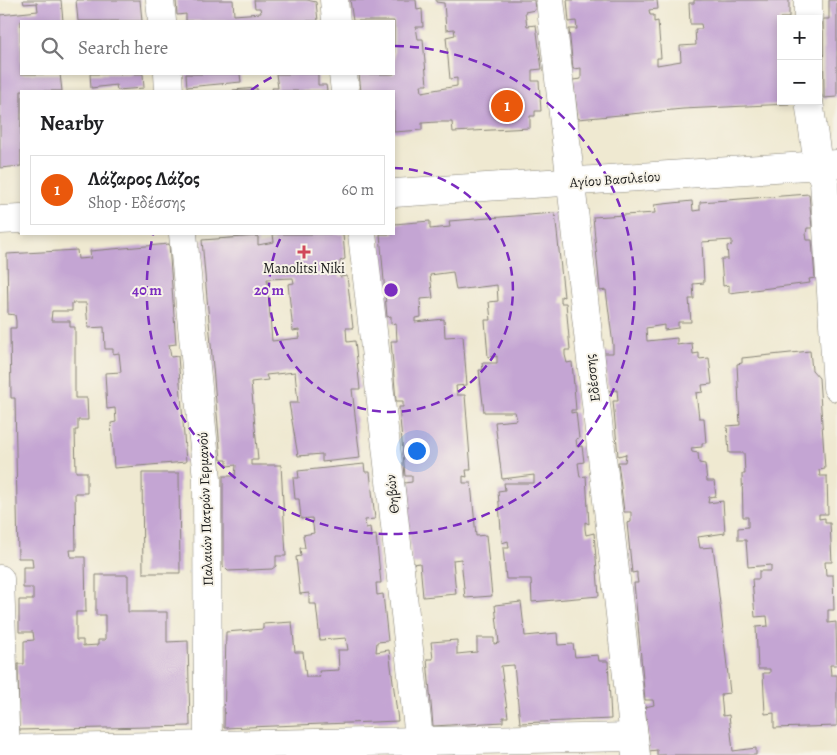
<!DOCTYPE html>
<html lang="en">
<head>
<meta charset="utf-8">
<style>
	:root { --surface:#fff; --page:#f6f6f6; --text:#202124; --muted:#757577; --line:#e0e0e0; --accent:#ea580c }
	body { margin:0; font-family:Alegreya,serif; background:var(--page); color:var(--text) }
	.controls { position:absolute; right:15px; top:15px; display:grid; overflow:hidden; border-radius:0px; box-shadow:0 2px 8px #0003 }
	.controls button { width:45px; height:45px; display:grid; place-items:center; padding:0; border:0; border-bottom:1px solid var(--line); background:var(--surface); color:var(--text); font:25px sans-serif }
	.you { position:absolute; left:416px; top:450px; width:18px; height:18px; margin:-12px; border:4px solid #fff; border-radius:50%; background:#1a73e8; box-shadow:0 0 0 8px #1a73e833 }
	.badge { display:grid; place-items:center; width:32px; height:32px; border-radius:50%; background:var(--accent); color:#fff; font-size:16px; font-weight:700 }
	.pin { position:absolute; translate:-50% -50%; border:2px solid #fff; box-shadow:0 1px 5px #0006 }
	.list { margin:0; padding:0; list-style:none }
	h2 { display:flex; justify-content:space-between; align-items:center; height:65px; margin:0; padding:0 20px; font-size:21px }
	h2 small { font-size:16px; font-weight:400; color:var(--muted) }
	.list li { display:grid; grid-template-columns:32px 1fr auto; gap:15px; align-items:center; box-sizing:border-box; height:70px; margin:0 10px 10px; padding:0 10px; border:1px solid var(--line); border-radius:0px }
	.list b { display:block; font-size:19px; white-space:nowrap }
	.list p { margin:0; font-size:16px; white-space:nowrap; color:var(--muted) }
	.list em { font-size:16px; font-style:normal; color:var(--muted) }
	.icon { flex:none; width:28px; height:28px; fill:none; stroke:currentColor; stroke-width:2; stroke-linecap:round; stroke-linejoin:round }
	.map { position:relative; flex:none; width:837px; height:755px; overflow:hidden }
	.search { position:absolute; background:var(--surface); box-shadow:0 2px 8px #0003; left:20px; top:20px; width:375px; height:55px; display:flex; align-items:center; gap:12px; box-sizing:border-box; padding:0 18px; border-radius:0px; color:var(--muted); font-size:19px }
	.panel { position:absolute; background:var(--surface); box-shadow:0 2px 8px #0003; left:20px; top:90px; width:375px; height:145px; border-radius:0px }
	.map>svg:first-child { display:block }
	.building { fill:#c4a5d3; fill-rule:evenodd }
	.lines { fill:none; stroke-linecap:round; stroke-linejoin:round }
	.street-casing { stroke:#868276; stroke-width:29 }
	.secondary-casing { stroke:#868276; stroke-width:29 }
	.street { stroke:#fff; stroke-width:28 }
	.secondary { stroke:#fff; stroke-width:28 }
	.ring { fill:none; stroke:#7b2cbf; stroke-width:2.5; stroke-dasharray:9 6 }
	.poi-dot { fill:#d1495b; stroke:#f7f3e8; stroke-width:2 }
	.labels { text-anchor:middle; stroke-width:4; stroke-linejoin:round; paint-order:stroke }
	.street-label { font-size:14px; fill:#1c1c1c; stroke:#f7f3e8 }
	.poi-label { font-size:14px; fill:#1c1c1c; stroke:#f7f3e8 }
	.centre { fill:#7b2cbf; stroke:#f7f3e8; stroke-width:2.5 }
	.ring-label { font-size:15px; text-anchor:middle; font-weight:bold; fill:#7b2cbf; stroke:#f7f3e8; stroke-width:4; stroke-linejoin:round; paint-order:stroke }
</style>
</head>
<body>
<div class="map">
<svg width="837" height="755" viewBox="0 0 837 755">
	<rect width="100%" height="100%" fill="#f7f3e8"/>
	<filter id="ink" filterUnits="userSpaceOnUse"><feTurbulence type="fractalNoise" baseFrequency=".02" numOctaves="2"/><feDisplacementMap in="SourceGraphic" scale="10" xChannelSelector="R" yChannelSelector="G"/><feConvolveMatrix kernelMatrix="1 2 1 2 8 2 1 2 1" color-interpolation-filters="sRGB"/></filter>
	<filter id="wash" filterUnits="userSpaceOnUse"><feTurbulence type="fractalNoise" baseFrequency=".0096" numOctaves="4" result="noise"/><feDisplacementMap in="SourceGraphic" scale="20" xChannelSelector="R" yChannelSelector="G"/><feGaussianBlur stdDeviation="1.12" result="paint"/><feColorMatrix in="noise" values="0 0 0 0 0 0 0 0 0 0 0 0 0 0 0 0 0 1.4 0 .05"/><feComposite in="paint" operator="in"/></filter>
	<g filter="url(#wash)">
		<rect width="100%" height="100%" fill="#efe9d1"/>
		<g id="blocks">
			<g class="building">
				<path d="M23,0H61L63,21H21V74H60L62,91H21V166L0,168V15L38,11L37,3L24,4Z"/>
				<path d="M76,0H140L142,21H78Z"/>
				<path d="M176,0H233L234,15L261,13L260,8H255L254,0H307L316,2L318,21H186V14L177,15Z"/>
				<path d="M350,0H416L417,10L422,9L423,27H416L418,39H423L427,85H421L422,92L457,86V78L450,79L446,37L455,35L454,29L446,30L444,3L436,2V0H534L535,10L525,12L527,26L536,25L542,69L532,70V81H539L541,111H535V116H530V128L453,132L452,122H437L422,123V130L394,132V91H361L359,74H394V21H353Z"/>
				<path d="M567,0H657L658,9L649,10L650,15H654V22L658,21L661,58H657V65L681,61L680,46L696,45L695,29H702L701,24H690L689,3H694V0H789V18H780L781,101H789V104L683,109L578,119L573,80L581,79V68L573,69L569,29H577L576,21L569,22Z"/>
				<path d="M829,0H837V97L824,98L823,19H829Z"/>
				<path d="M90,74H143L144,88L117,90L116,85L91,88Z"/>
				<path d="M186,74H240L241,82L187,87Z"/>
				<path d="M276,74H318V85H326L327,91H273L272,88H278Z"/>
				<path d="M257,88V91H233V90Z"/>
				<path d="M809,194L812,228H807L806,234L807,240H812L815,278L809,279L810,283L729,293V285L723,286L721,259H728L727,246L732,245V240L702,242L704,283L693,284L694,299H689L691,322H678V328L664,330V325L646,328L647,341L677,338V345L692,343L693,354L699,353V359L709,358L712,384L702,385L703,392L696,393L699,418H704L706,443H702V447L691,448L692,452L698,453L699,463L705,464L707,481H714L716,496L709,497L708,503L723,501L725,533L698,537L700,548L713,547L716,569L730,693L721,694L723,716L729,715L733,751L756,748V755H657V750L649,751L645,707L654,705L653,700H645L634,583H638L637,577V572L632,573L627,523L631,522V512H624L618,462H625L626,454L618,456L613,401H618L617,390L608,391L604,353H613V345L606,290L600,291L593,217L655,213L654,205L692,201L693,211L700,210V202Z"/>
				<path d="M555,213L564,297L561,296V303H566L570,350H565V355L567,363L572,362L576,410H571V413L576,412L579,438L576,439L577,447L582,446L584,462L578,463L580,477L586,476L589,524L585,522V529L586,535L594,533L599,596L532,602L531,579H506L503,548H509L508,541L502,543L498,491L505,490L504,483H534V475L502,479L495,422L517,420L515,412H484L479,370H483L482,363H497V356L488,357L485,320H491L489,302L498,301L497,285L456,290L453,272L430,275L433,298L420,299L421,317L415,318V322L444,319L445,337L463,336L467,385L456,386L457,395H465L471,470H466L467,477L463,476V483H471L476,536L486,535L492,596L465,598L461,559L453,560L456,594L423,597L420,563L412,564L404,483L412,482V476H405L399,407H403V401H396L391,341H397L396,323L391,324V316L387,317L380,234H394V224L430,221V229L450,227L449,221Z"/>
				<path d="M273,234H343L345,259L340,261V277L347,276L353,328H346L347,342L355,341L360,389H352L360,458L322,462V454L298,456L289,403H298L295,372L266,375L268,380L251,382L258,460H251V465H281L286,556H276V566L272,569L228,571L223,566V476H235L236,465L227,466V460H221L202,240L258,236V245L274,242ZM293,278L294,283L288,284L293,331L299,330L300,338L272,341L267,279Z"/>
				<path d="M169,244L176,344L169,345L171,357L178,356L186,462L114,468L111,423L116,422L115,408L107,409L105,373L121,372L119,353L113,354V349H105L104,327L88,328L86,303H72V311H52L51,321H70V327H75V398H87L88,420H78V430H75L76,472H87V493H75L76,550H70L71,557H85L86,612H76V640H83V646L98,645V640H105V615H96V575H128V612H167V642L188,641L190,726L19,730L18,664H24V641L34,640L33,632H19V600H33V588H23V567H33L32,558H18L15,398H11L10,328H16V321L15,315L8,314L7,254L77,250L78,259L91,258L90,251Z"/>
				<path d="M810,351L812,370L819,378L825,469L819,470L820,476H827L828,514H819V519L825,518V523H830L832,562H825L826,575H833L834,610H828V623L836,622L837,665H830L831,675H837V726L774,728V713L765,714L763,673H770V669H758L756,627L768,626L767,616L755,617L752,579H759V571H771V565L748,567L746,540H738V528L748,527V517H743L742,474H745L744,453H729L727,426L740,425L737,364L742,363V358Z"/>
				<path d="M364,464L365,472H370L375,519L365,520L366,528L370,527L371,536L376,535L381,583H376L377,595L383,594L388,641L377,642L376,652L389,650L398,721L224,728L226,632L263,629V624L292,622L295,652H303L306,677H320L319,671L339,670L338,650H348L346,638L320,640L316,604H309V593L300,594L296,557L301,556L300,548H305L303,535L314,533L312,518L301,519L299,499H295L293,478H299L298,471Z"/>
				<path d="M142,473H179L180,573H143Z"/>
				<path d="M521,602L525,636L557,633L558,645L573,644L575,657L598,655L599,661H608L611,719L520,723L514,665L501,666L508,717H503V722L433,726L427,659H433L431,642L457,640V654L477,652V638H494V644L499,643L495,605Z"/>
			</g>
		</g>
	</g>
	<g filter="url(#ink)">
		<use href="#blocks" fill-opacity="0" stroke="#868276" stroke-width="1"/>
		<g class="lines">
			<g class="street-casing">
				<g id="street">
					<path d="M160,0L162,21"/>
					<path d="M334,0L336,21"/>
					<path d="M550,0L636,755"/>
					<path d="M808,0V19"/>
					<path d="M168,74L169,91"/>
					<path d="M343,74L345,91"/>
					<path d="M809,101L818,165L824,181L837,387"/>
					<path d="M183,234L207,479L208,755"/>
					<path d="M362,234L421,755"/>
					<path d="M0,579L6,755"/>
					<path d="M0,749L634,737"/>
				</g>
			</g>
			<g class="secondary-casing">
				<g id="secondary">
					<path d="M394,193L837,164"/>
					<path d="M0,220L21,219"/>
				</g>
			</g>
			<use href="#street" class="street"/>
			<use href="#secondary" class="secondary"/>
		</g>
	</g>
	<g class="ring">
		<path d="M394 168A122 122 0 1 1 282 235"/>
		<path d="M251 90A244 244 0 0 1 276 75M395 46A244 244 0 1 1 153 235"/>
	</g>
	<path class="poi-dot" d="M301.5 244.5h5v5h5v5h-5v5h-5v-5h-5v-5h5z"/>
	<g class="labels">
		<g class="street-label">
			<text transform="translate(615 179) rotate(-4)" y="5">Αγίου Βασιλείου</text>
			<text transform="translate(592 378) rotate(-97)" y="5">Εδέσσης</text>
			<text transform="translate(392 494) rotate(-96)" y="5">Θηβών</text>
			<text transform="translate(205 509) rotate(-92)" y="5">Παλαιών Πατρών Γερμανού</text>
		</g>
		<g class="poi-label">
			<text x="304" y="273">Manolitsi Niki</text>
		</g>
	</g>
	<circle cx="391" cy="290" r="8" class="centre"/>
	<g class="ring-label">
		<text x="269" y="295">20 m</text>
		<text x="147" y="295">40 m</text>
	</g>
</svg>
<div class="controls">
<button>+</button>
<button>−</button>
</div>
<div class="you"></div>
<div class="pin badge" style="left:507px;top:106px">1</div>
<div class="search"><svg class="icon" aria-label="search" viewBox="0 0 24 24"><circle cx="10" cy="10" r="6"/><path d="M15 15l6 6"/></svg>Search here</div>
<section class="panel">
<h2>Nearby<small></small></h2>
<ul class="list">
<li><span class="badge">1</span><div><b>Λάζαρος Λάζος</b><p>Shop · Εδέσσης</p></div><em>60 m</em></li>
</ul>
</section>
</div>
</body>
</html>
